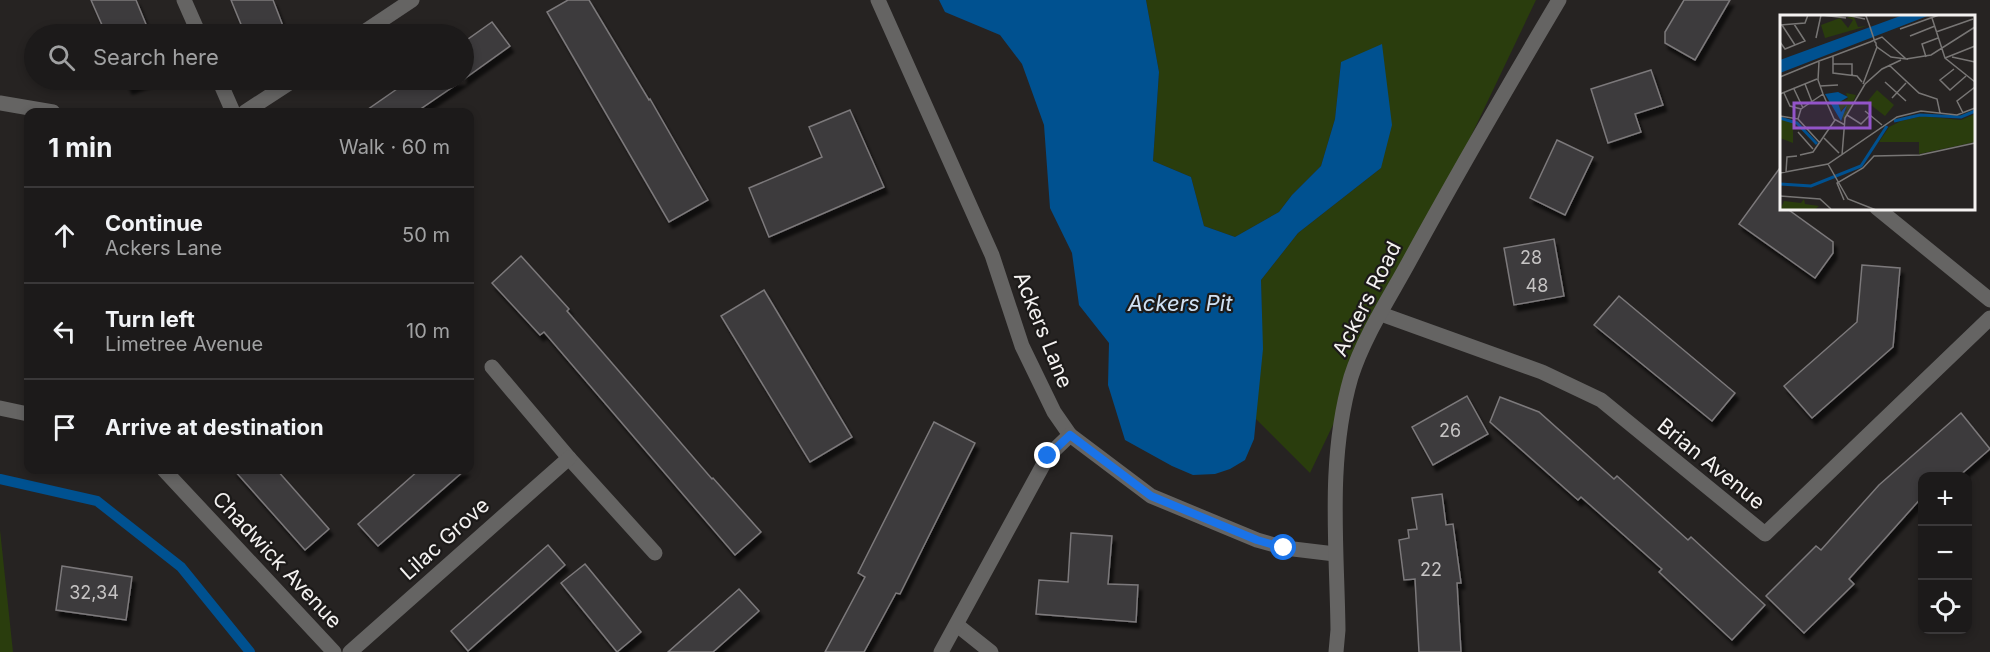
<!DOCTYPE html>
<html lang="en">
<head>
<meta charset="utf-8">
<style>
	:root { --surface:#1c1a1a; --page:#252323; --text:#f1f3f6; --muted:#a0a1a2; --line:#3a3839 }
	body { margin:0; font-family:Inter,sans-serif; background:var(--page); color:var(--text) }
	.controls { position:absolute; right:18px; bottom:18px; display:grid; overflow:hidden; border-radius:12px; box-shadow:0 3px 9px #0003 }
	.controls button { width:54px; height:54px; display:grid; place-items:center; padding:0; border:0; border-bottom:2px solid var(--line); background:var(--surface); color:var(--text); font:30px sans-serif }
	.stop { position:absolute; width:18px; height:18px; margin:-14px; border:4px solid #1a73e8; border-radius:50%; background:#fff }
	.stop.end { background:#1a73e8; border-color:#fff; box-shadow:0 2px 6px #0008 }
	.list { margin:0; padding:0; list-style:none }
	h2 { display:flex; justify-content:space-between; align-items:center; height:78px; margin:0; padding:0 24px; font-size:26px }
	h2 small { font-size:20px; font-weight:400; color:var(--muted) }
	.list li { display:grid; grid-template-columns:39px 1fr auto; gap:18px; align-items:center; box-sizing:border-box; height:96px; padding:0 24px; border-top:2px solid var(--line) }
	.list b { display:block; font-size:22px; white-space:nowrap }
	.list p { margin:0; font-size:20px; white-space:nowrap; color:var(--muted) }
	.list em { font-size:20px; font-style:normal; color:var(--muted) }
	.icon { flex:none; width:33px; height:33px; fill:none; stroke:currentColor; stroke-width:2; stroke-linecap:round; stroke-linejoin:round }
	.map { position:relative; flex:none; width:1990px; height:652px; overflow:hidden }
	.search { position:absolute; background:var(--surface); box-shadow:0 3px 9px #0003; left:24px; top:24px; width:450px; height:66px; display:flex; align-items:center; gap:15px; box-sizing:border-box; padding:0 21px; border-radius:33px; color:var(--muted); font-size:22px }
	.panel { position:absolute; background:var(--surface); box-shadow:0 3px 9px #0003; left:24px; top:108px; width:450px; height:366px; border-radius:12px }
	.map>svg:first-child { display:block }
	.green { fill:#2a3d0d }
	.water { fill:#005190 }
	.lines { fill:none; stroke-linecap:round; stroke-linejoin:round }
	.stream { stroke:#005190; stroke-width:10 }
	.building { fill:#3d3b3c; stroke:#7c797b; stroke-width:1.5; filter:url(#shadow) }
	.minor { stroke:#656463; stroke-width:15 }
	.route { stroke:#1a73e8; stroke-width:8 }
	.labels { text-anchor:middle; stroke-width:4.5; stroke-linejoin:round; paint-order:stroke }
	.number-label { font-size:18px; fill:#c6c4c4 }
	.street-label { font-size:21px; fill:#f4f2f1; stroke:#1c1a19 }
	.water-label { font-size:22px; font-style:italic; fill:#d0e1f3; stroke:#1c1a19 }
	.inset-river { fill:none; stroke:#005190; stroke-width:3 }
	.inset-road { fill:none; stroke:#787675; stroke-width:1.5 }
	.view { fill:#9354c9; fill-opacity:0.15; stroke:#9354c9; stroke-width:3 }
	.inset-edge { fill:none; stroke:#f4f2f1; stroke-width:3 }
</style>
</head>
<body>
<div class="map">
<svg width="1990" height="652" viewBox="0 0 1990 652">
	<defs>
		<filter id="shadow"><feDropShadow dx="3.5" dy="6" stdDeviation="1.5" flood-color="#0009"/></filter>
	</defs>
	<rect width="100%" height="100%" fill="#262322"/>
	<g class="green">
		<path d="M1146,0H1536L1310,473L1255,418L1262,349L1261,280L1298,233L1381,168L1341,62L1335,119L1321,166L1292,195L1279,212L1235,237L1204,226L1191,177L1153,161L1159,72Z"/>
		<path d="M0,530L13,652H0Z"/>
	</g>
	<path class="water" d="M939,0H1146L1159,72L1153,161L1191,177L1204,226L1235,237L1279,212L1292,195L1321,166L1335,119L1341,62L1382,44L1392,125L1381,168L1298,233L1261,280L1263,349L1254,439L1245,460L1230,469L1215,474L1193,475L1172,466L1125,440L1108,385L1109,343L1079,305L1072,253L1050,208L1044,125L1022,64L1000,35L945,12Z"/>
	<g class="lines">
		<path class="stream" d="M0,479L97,501L181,567L250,652"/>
	</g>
	<g class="building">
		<path d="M91,0H136L150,34H106Z"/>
		<path d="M231,0H273L283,26L261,34H245Z"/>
		<path d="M568,0H589L649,100L650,99L708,200L669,222L547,12Z"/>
		<path d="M1684,0H1730L1695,60L1665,43V32Z"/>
		<path d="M492,22L510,46L464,79V42Z"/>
		<path d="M1651,70L1663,105L1635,114L1641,132L1608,143L1591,89Z"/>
		<path d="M125,80H151L129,88Z"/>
		<path d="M410,80H463L416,112H364Z"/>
		<path d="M850,110L884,187L769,237L749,188L822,157L809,127Z"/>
		<path d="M1557,140L1593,157L1565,215L1530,198Z"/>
		<path d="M1782,165V208H1786L1833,242V253L1815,278L1739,224Z"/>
		<path d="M1554,239L1564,296L1514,305L1504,248Z"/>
		<path d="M521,256L569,309L567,311L712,479L713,478L761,532L735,555L544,332L540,335L492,283Z"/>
		<path d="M1862,265L1900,268L1893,347L1812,418L1784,386L1857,322Z"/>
		<path d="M764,290L852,437L810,462L721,316Z"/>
		<path d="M1619,296L1735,393L1712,421L1594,325Z"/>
		<path d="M1467,396L1488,434L1433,465L1412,427Z"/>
		<path d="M1500,397L1539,412L1614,479L1617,476L1688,540L1691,537L1765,605L1732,640L1659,572L1662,569L1581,497L1578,500L1490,422Z"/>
		<path d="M1961,413L1990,449L1958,477H1923V496L1849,579L1854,584L1804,633L1766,596L1816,546L1821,550L1879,485Z"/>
		<path d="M934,422L975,443L900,594L896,593L864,652H825L865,577L858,573Z"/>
		<path d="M234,470H277L329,529L305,550Z"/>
		<path d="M419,470H465L378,546L358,524Z"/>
		<path d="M1442,494L1446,525L1453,524L1461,583H1457L1461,652H1419L1415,579L1404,580L1399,540L1409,538L1408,530L1417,529L1412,498Z"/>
		<path d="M1071,533L1112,536L1108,584L1138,585L1136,622L1036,614L1039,580L1068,582Z"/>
		<path d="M548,545L565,565L468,651L451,631Z"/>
		<path d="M585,564L641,632L617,652L561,583Z"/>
		<path d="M62,566L132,577L126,620L56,610Z"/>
		<path d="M739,589L759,611L713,652H668Z"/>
	</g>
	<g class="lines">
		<g class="minor">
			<path d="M184,0L199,34"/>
			<path d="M878,0L992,255L1022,346L1054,412L1070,435L1151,496L1257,540L1285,548L1335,554"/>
			<path d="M361,34L412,0"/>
			<path d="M219,80L233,112"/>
			<path d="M0,103L53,112"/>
			<path d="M245,112L294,80"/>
			<path d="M1877,208L1990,300"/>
			<path d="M1381,314L1542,372L1601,400L1765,534L1990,318"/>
			<path d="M492,367L569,458L655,553"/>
			<path d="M0,408L28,414"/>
			<path d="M164,470L334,652"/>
			<path d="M957,625L991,652"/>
			<path d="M350,652L569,458"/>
			<path d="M941,652L1048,456L1070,435"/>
			<path d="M1336,652L1338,630C1337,546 1327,460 1351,377C1364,336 1390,297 1410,260C1458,172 1508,86 1559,0"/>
		</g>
	</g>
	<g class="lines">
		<path class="route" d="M1048,456L1070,435L1151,496L1257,540L1284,548"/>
	</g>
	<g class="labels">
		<g class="number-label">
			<text x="1531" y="264">28</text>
			<text x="1537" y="292">48</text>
			<text x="1450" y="437">26</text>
			<text x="1431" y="576">22</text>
			<text x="94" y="599">32,34</text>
		</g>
		<g class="street-label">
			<text transform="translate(1367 299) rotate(-63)" y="7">Ackers Road</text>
			<text transform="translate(1043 330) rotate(68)" y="7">Ackers Lane</text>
			<text transform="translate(1711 464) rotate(39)" y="7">Brian Avenue</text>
			<text transform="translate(445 539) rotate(-42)" y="7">Lilac Grove</text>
			<text transform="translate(277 560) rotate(47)" y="7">Chadwick Avenue</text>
		</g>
		<g class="water-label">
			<text x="1180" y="311">Ackers Pit</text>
		</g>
	</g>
	<g transform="translate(1780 15)">
		<rect width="195" height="195" fill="#262322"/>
		<path d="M67,2H74L78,12L87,11L45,23L41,10L60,3L68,13L73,5ZM97,75L114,90L105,101L87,87ZM66,78L76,80L64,107L62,99L67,95L65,91L60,97L58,88L68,84ZM195,99V127L139,139V127H99L109,112L121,106L142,101L181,105ZM0,103L13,106V128L0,123ZM24,184L25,189L39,191L34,195H0L4,186L21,188Z" fill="#2a3d0d"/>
		<path d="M123,0H150L0,58V45ZM58,77L68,82L58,88L61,97L67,90L61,106L45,79Z" fill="#005190"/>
		<path class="inset-river" d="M0,103L17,108L37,129M114,106L140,100L181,102L195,96M0,169L31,171L81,151L107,111"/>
		<path class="inset-road" d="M42,0L66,3M66,0L85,4M152,3L165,43L195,67M0,10L25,8L28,0M2,10L15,30M120,14L159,0M156,17L193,4M130,21L155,11M36,23L41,0M0,27L5,34L25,26L14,9M53,41V58L77,61L82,67M146,42L142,29L158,23M172,42L195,47M165,43L195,31M126,44L151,40L195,12M39,47L38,65L43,79L54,104L65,110M53,49H72V60M109,50L139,78L157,84L160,98M174,54L160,65L170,75L186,61M0,62L39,46L53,41L90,27L97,24L102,22L126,44L111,42L97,32L96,30V28L95,27L89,9L86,1L85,0M105,67L126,86M25,69L32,87M83,69L97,32M40,71L58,70M14,74L23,93M4,78L10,91L21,94M0,79L37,64M112,83L126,68M85,96L102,110M183,98L177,86L195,72M67,100L81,109L90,100M0,101L18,104L21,94L43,79M18,104L40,128M18,117L33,134M44,123L59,138M20,140L33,137L55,105M62,140L65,103L85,69L102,54L121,45M48,149L68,184L96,195M6,157L7,142L17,141M0,158L48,149L117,102L141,96L177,100L195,93M0,181L40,184L51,194M64,185L57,168L83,153L94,141L140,140L195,128"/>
		<path class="view" d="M14,88H90V113H14Z"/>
		<rect width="195" height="195" class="inset-edge"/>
	</g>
</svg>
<div class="controls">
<button>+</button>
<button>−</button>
<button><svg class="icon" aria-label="locate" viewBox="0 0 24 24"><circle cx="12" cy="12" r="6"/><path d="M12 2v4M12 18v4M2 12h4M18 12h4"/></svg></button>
</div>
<div class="stop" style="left:1284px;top:548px"></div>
<div class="stop end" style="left:1048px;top:456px"></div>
<div class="search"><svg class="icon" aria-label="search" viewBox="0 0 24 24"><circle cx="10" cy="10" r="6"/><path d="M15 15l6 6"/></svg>Search here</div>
<section class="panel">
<h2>1 min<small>Walk · 60 m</small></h2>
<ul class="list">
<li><svg class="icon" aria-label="ahead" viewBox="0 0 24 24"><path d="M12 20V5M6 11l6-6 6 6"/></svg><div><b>Continue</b><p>Ackers Lane</p></div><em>50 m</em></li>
<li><svg class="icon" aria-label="left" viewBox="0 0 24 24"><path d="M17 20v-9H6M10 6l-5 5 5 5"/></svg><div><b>Turn left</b><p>Limetree Avenue</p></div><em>10 m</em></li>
<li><svg class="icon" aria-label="arrive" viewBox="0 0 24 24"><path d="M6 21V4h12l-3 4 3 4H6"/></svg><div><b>Arrive at destination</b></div></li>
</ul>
</section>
</div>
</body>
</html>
